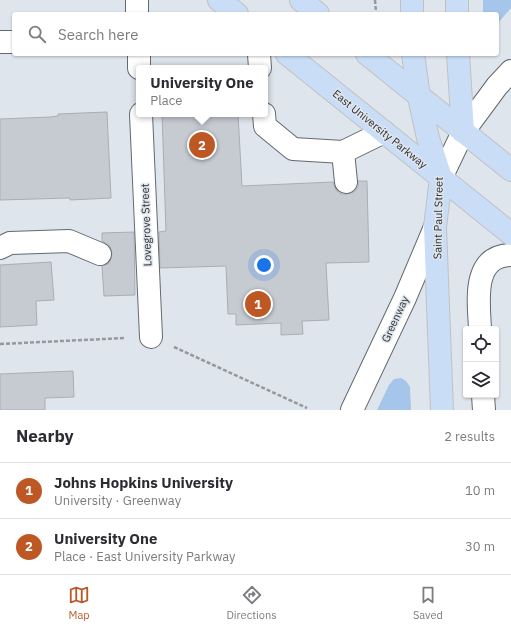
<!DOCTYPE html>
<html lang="en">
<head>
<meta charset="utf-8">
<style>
	:root { --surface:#fff; --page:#f2f2f3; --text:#2b2b33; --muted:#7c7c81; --line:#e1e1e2; --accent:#bd5825 }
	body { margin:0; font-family:"IBM Plex Sans",sans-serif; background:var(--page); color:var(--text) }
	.controls { position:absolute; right:12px; bottom:12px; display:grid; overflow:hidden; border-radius:4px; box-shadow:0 1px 3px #0004 }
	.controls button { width:36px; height:36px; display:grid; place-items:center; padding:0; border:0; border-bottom:1px solid var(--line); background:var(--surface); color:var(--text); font:20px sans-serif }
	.you { position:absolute; left:264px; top:265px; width:14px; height:14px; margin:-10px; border:3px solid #fff; border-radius:50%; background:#1a73e8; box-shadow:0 0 0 6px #1a73e833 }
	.badge { display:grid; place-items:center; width:26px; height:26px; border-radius:50%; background:var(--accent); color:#fff; font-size:13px; font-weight:700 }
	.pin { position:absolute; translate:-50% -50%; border:2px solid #fff; box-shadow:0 1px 4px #0006 }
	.popup { position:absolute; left:136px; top:65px; width:132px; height:52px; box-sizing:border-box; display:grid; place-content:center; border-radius:4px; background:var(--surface); filter:drop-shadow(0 1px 3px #0005); font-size:13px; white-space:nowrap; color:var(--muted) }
	.popup b { font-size:15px; color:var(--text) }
	.popup::after { content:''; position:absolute; left:50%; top:100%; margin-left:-8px; border:8px solid transparent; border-top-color:var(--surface) }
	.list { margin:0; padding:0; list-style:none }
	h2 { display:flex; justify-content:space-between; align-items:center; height:52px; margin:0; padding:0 16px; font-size:17px }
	h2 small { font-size:13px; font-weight:400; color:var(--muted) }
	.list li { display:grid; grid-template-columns:26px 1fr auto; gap:12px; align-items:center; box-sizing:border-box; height:56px; padding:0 16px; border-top:1px solid var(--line) }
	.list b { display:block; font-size:15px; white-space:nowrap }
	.list p { margin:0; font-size:13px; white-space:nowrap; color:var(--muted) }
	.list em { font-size:13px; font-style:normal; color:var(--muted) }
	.icon { flex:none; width:22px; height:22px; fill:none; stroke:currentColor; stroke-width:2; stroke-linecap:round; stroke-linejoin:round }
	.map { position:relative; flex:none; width:511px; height:410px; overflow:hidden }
	.search { position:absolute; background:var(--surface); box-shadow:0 1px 3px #0004; left:12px; right:12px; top:12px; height:44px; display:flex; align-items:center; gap:10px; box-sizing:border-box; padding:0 14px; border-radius:4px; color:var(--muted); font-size:15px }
	.sheet { height:164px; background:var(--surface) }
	nav { display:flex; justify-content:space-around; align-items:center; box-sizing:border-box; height:56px; border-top:1px solid var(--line); background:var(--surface); font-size:11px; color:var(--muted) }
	nav a { display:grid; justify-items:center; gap:2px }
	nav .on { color:var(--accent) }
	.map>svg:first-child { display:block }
	.green { fill:#a6c5eb }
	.building { fill:#c6cbd2; stroke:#a9aeb5 }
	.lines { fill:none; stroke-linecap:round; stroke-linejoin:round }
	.minor-casing { stroke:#64696f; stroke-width:24 }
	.major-casing { stroke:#c1c1c2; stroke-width:24 }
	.path { stroke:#95999e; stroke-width:2.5; stroke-dasharray:4 2; stroke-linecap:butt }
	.minor { stroke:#fff; stroke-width:22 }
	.major { stroke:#caddf6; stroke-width:22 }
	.labels { text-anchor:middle; stroke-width:3; stroke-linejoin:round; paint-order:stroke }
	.street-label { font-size:11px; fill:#2f3133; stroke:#dfe5ec }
</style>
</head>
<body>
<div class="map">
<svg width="511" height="410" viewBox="0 0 511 410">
	<rect width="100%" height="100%" fill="#dfe5ec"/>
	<g class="green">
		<path d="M483,0H511V8L497,24V14H483Z"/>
		<path d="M401,378L406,381L410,387L411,410H377L389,385L394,379Z"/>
	</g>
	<g class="building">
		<path d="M107,112L111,198L70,200V198L0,200V119L50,117L58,116V114Z"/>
		<path d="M162,114H238L242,186L333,182L336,190L341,194H347L354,192L358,187V181H367L369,262L326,263L329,320L302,321L303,334L281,335V323L236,325V314H228L226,266L160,268L159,232L166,231Z"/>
		<path d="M134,232L135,295L104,296L102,266L108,264L111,259L112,253L110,246L102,241V233Z"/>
		<path d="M51,262L54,300L36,301L37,325L0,327V265Z"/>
		<path d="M73,371L74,397L45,398V410H0V374Z"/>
	</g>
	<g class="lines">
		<g class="minor-casing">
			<g id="minor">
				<path d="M137,0V14"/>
				<path d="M0,42H14"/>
				<path d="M139,54V68"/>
				<path d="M259,54L260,68"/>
				<path d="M141,114L151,337"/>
				<path d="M264,114L265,126L293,149L343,152L384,132"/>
				<path d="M343,152L346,182"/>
				<path d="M441,178L463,132L497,86L511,71"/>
				<path d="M0,248L10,243L69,241L100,254"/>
				<path d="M480,329C479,303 471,256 511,255"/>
				<path d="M483,395L484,410"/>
				<path d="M352,410L405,298L435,227"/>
			</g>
		</g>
		<g class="major-casing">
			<g id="major">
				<path d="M219,0L237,14"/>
				<path d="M301,0L318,14"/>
				<path d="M457,0V14"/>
				<path d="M412,14V0"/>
				<path d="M287,54L511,234"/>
				<path d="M367,54L511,170"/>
				<path d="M413,54L419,97L428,138L441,178L435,227L442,410"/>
				<path d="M458,54L463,132"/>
			</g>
		</g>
		<g class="path">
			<path d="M375,0L376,12"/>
			<path d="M0,344L125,338"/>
			<path d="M174,347L307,408"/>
		</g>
		<use href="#minor" class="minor"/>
		<use href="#major" class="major"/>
	</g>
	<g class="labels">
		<g class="street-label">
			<text transform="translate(380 129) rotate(39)" y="4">East University Parkway</text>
			<text transform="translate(438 218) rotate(-89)" y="4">Saint Paul Street</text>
			<text transform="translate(146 225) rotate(-92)" y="4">Lovegrove Street</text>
			<text transform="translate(395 319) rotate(-65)" y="4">Greenway</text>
		</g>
	</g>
</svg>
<div class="controls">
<button><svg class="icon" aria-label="locate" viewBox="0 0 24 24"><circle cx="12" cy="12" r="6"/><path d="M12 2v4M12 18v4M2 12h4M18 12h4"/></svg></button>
<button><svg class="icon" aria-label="layers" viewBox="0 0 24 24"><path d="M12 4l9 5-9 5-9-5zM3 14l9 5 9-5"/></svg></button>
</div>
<div class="you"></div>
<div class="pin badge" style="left:258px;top:304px">1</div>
<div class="pin badge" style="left:202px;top:145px">2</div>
<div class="popup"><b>University One</b>Place</div>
<div class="search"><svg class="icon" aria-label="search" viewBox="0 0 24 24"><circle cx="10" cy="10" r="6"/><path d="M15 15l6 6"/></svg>Search here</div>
</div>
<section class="sheet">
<h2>Nearby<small>2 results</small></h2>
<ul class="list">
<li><span class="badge">1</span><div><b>Johns Hopkins University</b><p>University · Greenway</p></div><em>10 m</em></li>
<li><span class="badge">2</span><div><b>University One</b><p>Place · East University Parkway</p></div><em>30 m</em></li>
</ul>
</section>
<nav>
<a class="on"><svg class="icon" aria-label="map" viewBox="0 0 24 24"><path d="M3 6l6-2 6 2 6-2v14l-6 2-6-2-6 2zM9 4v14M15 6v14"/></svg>Map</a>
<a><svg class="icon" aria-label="directions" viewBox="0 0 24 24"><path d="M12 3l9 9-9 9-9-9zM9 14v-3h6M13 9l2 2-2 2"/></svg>Directions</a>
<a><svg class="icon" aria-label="saved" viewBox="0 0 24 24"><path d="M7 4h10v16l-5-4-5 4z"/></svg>Saved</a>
</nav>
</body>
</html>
